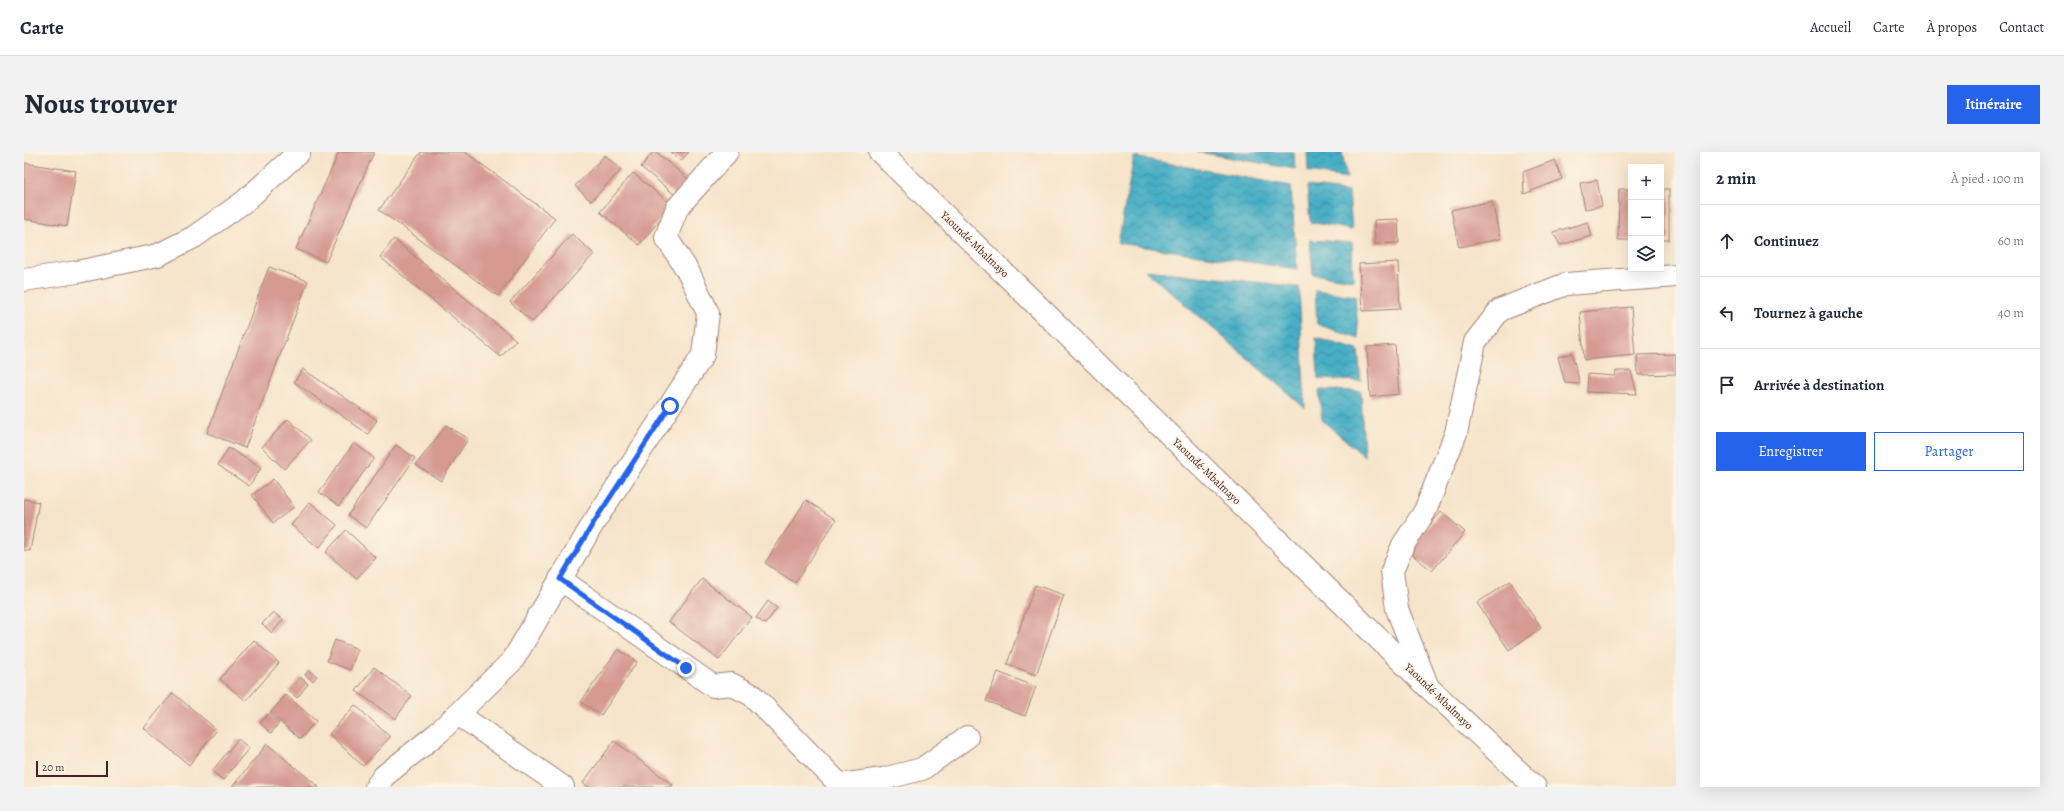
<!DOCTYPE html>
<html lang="fr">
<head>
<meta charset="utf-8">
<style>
	:root { --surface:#fff; --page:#f2f2f3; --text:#1f2937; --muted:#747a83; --line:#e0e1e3; --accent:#2563eb }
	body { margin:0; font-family:Alegreya,serif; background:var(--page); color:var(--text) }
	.controls { position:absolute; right:12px; top:12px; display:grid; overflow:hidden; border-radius:0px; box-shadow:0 4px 16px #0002 }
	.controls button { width:36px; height:36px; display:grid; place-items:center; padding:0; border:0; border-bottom:1px solid var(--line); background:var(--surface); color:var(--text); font:20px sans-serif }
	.scale { position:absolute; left:12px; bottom:10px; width:72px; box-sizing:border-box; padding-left:4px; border:2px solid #4a1f2b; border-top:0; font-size:11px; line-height:14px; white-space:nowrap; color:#4a1f2b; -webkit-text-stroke:3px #fcf5e5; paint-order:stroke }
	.stop { position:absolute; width:12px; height:12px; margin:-9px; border:3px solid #2563eb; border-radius:50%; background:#fff }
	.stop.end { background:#2563eb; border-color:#fff; box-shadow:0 1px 4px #0008 }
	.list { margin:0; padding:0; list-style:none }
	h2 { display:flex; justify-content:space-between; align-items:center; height:52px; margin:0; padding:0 16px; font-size:17px }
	h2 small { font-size:13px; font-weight:400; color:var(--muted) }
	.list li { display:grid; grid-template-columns:26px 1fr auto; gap:12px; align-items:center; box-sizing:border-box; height:72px; padding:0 16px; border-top:1px solid var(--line) }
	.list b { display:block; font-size:15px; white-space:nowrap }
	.list em { font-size:13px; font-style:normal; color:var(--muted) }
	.actions { display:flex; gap:8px; padding:12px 16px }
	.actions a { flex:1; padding:9px 0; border:1px solid var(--accent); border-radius:0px; text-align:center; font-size:14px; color:var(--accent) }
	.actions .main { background:var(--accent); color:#fff }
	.icon { flex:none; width:22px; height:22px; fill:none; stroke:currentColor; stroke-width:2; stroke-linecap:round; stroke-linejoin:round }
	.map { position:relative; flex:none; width:1652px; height:635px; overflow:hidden; border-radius:0px }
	header { display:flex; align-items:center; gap:24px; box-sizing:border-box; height:56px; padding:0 20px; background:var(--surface); border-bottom:1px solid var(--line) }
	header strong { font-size:19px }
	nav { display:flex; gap:22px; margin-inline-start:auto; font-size:14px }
	.intro { display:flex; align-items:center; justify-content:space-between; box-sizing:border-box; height:96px; padding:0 24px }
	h1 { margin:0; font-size:28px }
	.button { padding:10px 18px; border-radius:0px; background:var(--accent); color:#fff; font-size:14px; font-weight:700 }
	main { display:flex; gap:24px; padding:0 24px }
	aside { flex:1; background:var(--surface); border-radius:0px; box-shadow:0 4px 16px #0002 }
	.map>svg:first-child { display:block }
	.water { fill:url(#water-waves); stroke:#486678 }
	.building { fill:#d69a93 }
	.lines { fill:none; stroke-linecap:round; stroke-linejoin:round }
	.minor-casing { stroke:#a0827a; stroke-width:24 }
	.trunk-casing { stroke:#a0827a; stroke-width:24 }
	.minor { stroke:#fff; stroke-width:22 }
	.trunk { stroke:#fff; stroke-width:22 }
	.route { stroke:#2563eb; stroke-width:5 }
	.labels { text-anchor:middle; stroke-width:3; stroke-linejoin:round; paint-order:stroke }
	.street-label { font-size:11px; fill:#4a1f2b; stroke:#fcf5e5 }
</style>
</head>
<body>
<header>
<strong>Carte</strong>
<nav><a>Accueil</a><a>Carte</a><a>À propos</a><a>Contact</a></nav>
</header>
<div class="intro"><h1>Nous trouver</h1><a class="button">Itinéraire</a></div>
<main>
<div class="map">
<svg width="1652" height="635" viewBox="0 0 1652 635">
	<defs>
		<pattern id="water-waves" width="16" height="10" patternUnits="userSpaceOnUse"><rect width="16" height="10" fill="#46aec5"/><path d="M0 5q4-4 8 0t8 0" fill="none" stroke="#3c8da0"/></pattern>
	</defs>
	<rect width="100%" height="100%" fill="#fcf5e5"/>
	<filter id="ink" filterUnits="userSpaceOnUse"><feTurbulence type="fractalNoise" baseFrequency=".025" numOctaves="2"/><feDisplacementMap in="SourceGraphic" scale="8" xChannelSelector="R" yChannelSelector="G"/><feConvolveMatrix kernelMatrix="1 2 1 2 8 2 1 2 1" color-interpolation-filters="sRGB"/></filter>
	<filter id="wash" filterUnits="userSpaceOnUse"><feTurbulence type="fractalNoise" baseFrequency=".012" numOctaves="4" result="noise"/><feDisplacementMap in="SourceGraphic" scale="16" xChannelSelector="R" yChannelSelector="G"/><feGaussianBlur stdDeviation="0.9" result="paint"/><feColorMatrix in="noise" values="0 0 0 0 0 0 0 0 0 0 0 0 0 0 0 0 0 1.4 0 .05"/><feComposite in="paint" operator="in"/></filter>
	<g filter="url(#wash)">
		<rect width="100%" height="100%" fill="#f6e4ca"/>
		<g class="water">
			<path d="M1174,0H1270L1271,17Z"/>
			<path d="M1283,0H1318L1323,26L1284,20Z"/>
			<path d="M1110,5L1267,34L1273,117L1094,91Z"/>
			<path d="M1283,34L1325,40L1328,78L1286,70Z"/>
			<path d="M1286,88L1328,91L1329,128L1289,122Z"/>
			<path d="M1121,118L1275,135L1281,256Z"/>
			<path d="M1291,138L1331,144L1335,187L1293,172Z"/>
			<path d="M1292,186L1334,198L1337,229L1294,227Z"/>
			<path d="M1295,238L1337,239L1340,304L1298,268Z"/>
		</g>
		<g id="blocks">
			<g class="building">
				<path d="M315,0H350L302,110L272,97Z"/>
				<path d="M397,0H441L531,66L474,144L355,58Z"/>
				<path d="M629,0H632L664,27L651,43L617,15Z"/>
				<path d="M647,0H665L657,9Z"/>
				<path d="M581,3L597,18L567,49L551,34Z"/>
				<path d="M1531,8L1538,27L1500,42L1499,20Z"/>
				<path d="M0,11L52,19L43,74L0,67Z"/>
				<path d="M609,21L648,53L615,93L576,60Z"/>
				<path d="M1573,28L1578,54L1561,57L1556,31Z"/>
				<path d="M1595,37H1607V88H1594Z"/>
				<rect x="1637" y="37" width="8" height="51"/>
				<path d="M1468,49L1476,87L1435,95L1427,58Z"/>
				<path d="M1374,67L1375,91L1351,92L1350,68Z"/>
				<path d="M1564,70L1568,84L1536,93L1529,80Z"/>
				<path d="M548,82L570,102L508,170L486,150Z"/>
				<path d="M370,87L492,188L477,205L356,105Z"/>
				<path d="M1374,110L1376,157L1338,159L1335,112Z"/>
				<path d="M245,115L284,129L221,296L183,281Z"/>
				<path d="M1607,155L1611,203L1560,208L1556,160Z"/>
				<path d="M1371,193L1375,242L1346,245L1343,195Z"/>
				<path d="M1548,201L1556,232L1541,231L1534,205Z"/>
				<path d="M1652,202V222L1614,223L1613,203Z"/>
				<path d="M279,217L353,268L344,282L270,230Z"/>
				<path d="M1592,219H1607L1613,242L1563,240L1564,222L1590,224Z"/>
				<path d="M264,267L287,288L260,317L238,295Z"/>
				<path d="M422,273L444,287L417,329L392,313Z"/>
				<path d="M330,291L350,306L315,354L295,340Z"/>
				<path d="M372,293L391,306L342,376L324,363Z"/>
				<path d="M205,296L237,316L225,334L194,313Z"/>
				<path d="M249,327L270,355L249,371L228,343Z"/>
				<path d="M0,347L15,350L6,399L0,398Z"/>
				<path d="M782,348L812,368L771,431L741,411Z"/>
				<path d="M286,350L313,373L295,396L267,373Z"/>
				<path d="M1417,360L1441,380L1408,419L1384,399Z"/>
				<path d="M322,378L352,406L332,427L302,400Z"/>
				<path d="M678,427L728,465L695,508L645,470Z"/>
				<path d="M1486,429L1517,476L1485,498L1453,451Z"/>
				<path d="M1011,433L1040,443L1012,523L983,512Z"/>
				<path d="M744,449L753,456L741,472L732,466Z"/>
				<path d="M249,460L259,468L248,481L238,472Z"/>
				<path d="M230,488L255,511L222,549L196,527Z"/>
				<path d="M311,488L334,497L326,518L303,509Z"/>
				<path d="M594,497L613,510L577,563L557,550Z"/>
				<path d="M350,515L388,544L371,567L332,539Z"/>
				<path d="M285,518L293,524L289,529L281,523Z"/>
				<path d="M974,520L1012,535L1001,564L962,549Z"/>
				<path d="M276,525L284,532L273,546L265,539Z"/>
				<path d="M149,541L193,578L165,613L120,576Z"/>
				<path d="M262,543L292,569L276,587L246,561Z"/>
				<path d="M331,553L366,585L339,614L305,582Z"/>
				<path d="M244,562L255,571L247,581L236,571Z"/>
				<path d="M214,587L225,596L199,628L188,619Z"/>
				<path d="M590,589L649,633L647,635H564L559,631Z"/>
				<path d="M243,592L295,635H208Z"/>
			</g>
		</g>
	</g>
	<g filter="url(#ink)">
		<use href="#blocks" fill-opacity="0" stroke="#a0827a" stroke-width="1"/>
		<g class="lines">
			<g class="minor-casing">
				<g id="minor">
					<path d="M0,128L53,120L134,103L170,85L221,49L275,0"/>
					<path d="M536,427L689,534L707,532L728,543L816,633L859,627L898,617L943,585"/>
					<path d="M1404,535L1373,457L1368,419L1379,393L1401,359L1432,281L1451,190L1476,158L1542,132L1652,124"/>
					<path d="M434,562L539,635"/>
					<path d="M352,635L360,624L414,581L489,508L570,370L679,203L684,161L665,121L642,85L653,56L703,0"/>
				</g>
			</g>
			<g class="trunk-casing">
				<path id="trunk" d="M856,0L1404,535L1511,635"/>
			</g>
			<use href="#minor" class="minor"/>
			<use href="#trunk" class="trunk"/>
		</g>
	</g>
	<g class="lines" filter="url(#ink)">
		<path class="route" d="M646,254L570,370L536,427L662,516"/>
	</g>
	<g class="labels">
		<g class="street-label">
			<text transform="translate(951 92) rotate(44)" y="4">Yaoundé-Mbalmayo</text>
			<text transform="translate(1183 319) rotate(44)" y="4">Yaoundé-Mbalmayo</text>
			<text transform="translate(1415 544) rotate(44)" y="4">Yaoundé-Mbalmayo</text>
		</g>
	</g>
</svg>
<div class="controls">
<button>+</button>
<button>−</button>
<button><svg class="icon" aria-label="layers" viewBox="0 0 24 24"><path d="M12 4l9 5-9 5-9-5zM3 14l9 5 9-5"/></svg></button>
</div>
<div class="scale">20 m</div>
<div class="stop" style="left:646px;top:254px"></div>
<div class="stop end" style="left:662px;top:516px"></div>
</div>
<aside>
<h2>2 min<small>À pied · 100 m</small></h2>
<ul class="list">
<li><svg class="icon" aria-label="ahead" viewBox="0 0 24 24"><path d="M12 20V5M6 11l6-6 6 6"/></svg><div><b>Continuez</b></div><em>60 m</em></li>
<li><svg class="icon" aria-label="left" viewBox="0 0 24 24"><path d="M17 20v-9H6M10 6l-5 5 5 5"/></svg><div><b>Tournez à gauche</b></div><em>40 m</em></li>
<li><svg class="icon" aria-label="arrive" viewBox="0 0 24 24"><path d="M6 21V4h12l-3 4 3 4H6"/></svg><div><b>Arrivée à destination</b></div></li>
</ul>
<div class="actions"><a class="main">Enregistrer</a><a>Partager</a></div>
</aside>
</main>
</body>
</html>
